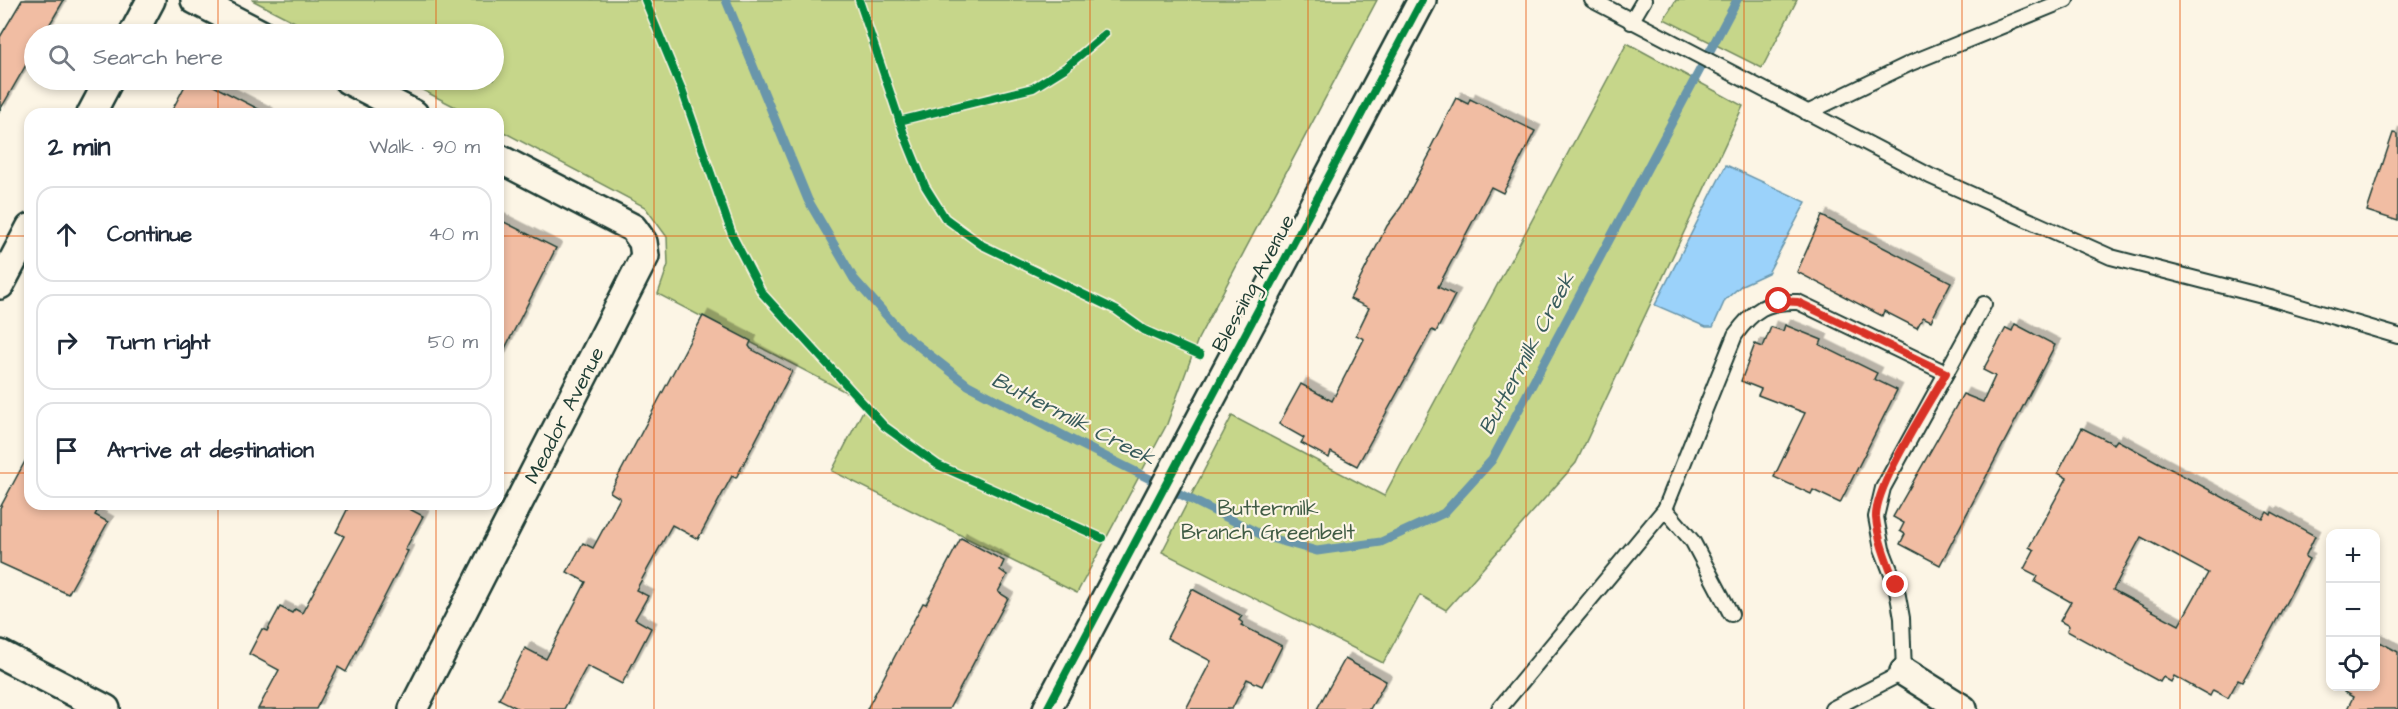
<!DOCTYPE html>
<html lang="en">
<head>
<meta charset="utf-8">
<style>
	:root { --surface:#fff; --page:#f2f2f3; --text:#1f2937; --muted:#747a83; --line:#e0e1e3 }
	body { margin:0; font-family:"Architects Daughter",sans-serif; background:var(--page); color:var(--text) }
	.controls { position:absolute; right:18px; bottom:18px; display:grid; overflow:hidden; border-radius:12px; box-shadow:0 3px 9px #0003 }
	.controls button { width:54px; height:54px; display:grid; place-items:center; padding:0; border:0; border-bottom:2px solid var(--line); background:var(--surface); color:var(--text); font:30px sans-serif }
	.stop { position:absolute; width:18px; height:18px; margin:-14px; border:4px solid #d93025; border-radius:50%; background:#fff }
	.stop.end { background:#d93025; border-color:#fff; box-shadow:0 2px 6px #0008 }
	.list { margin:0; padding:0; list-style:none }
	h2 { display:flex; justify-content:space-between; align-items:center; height:78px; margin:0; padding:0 24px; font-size:26px }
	h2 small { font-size:20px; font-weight:400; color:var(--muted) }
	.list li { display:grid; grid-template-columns:39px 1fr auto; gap:18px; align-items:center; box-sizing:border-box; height:96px; margin:0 12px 12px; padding:0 12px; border:2px solid var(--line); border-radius:18px }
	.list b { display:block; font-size:22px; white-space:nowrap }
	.list em { font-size:20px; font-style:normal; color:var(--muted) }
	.icon { flex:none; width:33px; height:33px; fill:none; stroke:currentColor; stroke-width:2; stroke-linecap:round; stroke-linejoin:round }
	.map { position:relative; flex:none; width:2398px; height:709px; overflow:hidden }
	.search { position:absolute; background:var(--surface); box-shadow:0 3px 9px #0003; left:24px; top:24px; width:480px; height:66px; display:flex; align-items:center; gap:15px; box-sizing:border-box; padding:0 21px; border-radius:33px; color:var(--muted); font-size:22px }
	.panel { position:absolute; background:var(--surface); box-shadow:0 3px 9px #0003; left:24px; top:108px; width:480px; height:402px; border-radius:18px }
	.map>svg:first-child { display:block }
	.green { fill:#c6d68a; stroke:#728a5f; stroke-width:1.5 }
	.water { fill:#9bd2fa; stroke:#6996ab; stroke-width:1.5 }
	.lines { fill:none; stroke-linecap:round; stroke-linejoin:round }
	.stream { stroke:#6996ab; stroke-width:9 }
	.building { fill:#f1bda3; stroke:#1f3d34; stroke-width:1.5; fill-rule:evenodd; filter:url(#shadow) }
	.lane-casing { stroke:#1f3d34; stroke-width:18 }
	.street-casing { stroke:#1f3d34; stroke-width:32 }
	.lane { stroke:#fcf5e5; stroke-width:14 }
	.street { stroke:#fcf5e5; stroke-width:27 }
	.cycleway-casing { stroke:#fcf5e5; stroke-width:11 }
	.cycleway { stroke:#00873e; stroke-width:8 }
	.route { stroke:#d93025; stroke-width:8 }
	.grid { fill:none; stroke:#e8590c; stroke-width:1.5; stroke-opacity:0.55 }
	.labels { text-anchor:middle; stroke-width:4.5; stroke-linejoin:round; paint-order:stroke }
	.street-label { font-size:21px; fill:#1f3d34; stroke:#fcf5e5 }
	.park-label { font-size:21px; fill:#405c45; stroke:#fcf5e5 }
	.water-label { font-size:22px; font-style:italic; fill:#385b5c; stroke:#fcf5e5 }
</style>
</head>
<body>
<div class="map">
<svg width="2398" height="709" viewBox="0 0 2398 709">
	<defs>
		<filter id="shadow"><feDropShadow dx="5.5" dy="-5.5" stdDeviation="0" flood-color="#0004"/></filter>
	</defs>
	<rect width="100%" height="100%" fill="#fcf5e5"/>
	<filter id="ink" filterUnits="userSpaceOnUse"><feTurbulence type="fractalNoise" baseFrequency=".0167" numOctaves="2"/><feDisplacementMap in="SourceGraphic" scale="12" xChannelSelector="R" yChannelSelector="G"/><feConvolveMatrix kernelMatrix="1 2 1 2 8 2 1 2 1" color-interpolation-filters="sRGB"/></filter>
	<g filter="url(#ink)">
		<g class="green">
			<path d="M252,0H1377L1198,339L1167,424L1077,593L832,471L867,403L658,294L668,265L667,237L645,207L498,129V114H469L403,80H494V34H318Z"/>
			<path d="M1676,0H1797L1762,68L1664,19Z"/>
			<path d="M1627,43L1743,106L1576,463L1446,610L1420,595L1383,663L1162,552L1232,416L1384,496Z"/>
		</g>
		<path class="water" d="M1726,165L1806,202L1768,273L1742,285L1725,300L1713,327H1706L1655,305Z"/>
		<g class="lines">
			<path class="stream" d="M726,0L808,200L854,279L903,334L968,385L1070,439L1264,536L1317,551L1381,542L1444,513L1492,460L1737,0"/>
		</g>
		<g class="building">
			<path d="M22,0H64L44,34H34V51L0,110V37Z"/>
			<path d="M188,80H202L268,114H170Z"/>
			<path d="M1456,98L1468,104L1470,99L1535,131L1503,193L1491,187L1438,287L1455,295L1436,332L1432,330L1357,466L1331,452L1329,458L1301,443L1304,438L1279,424L1301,384L1332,401L1364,339L1356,335L1369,308L1350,299L1387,226L1401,207L1432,150L1430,149Z"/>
			<path d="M2393,133L2398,134V221L2367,211Z"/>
			<path d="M1822,216L1951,282L1931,321L1923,317L1917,328L1884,311L1882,316L1797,272Z"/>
			<path d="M498,219L556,248L498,362Z"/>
			<path d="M703,316L751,341L749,346L751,349L792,371L736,478L732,476L698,539L672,525L636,590L648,596L635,619L651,628L622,684L587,666L564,709H519L499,699L525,648L546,659L586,582L567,572L583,543L593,548L620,498L610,492Z"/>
			<path d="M2015,324L2055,345L1940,565L1900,544L1905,534L1900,531L1904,523L1893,517L1963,394L1983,402L1995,376L1983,370L2006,328L2012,331Z"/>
			<path d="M1785,325L1822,340L1820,345L1877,373L1874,379L1897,390L1840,503L1813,490L1811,494L1774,477L1805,413L1758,395L1761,389L1741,381L1755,344L1763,347L1771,327L1783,331Z"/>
			<path d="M2082,428L2114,444L2117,440L2263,519L2267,512L2271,515L2272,512L2315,536L2305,557L2309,559L2267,638L2242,682L2238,680L2228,698L2213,690L2210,696L2174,676L2171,682L2163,677L2160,682L2067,631L2069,626L2060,621L2071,602L2035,582L2038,576L2024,569L2034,550L2029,547L2067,478L2058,473ZM2141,537L2208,573L2179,625L2113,590Z"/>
			<path d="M30,452V504H101L95,515L108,522L68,594L0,563V508Z"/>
			<path d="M350,504H400L423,516L405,550L408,551L346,672L338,667L316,709H258L279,670L249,654L262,629L267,631L280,607L292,613L295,609L302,613L344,536L336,532Z"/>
			<path d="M961,538L1004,561L1000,570L1007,575L998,592L1008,598L949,709H867L923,603L926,604Z"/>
			<path d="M1192,589L1242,616L1239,620L1243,623L1241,625L1282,646L1262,686L1247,679L1232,709H1186L1211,661L1167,638Z"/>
			<path d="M2376,640L2398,652V709H2347L2353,697L2344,692L2346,689L2342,687H2376Z"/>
			<path d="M1345,659L1386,681L1370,709H1317Z"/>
		</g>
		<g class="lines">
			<g class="lane-casing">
				<g id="lane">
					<path d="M1592,0L1930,176L2111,257L2270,298L2398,336"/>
					<path d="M1631,22L1644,0"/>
					<path d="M1807,113L1911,63L2066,0"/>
					<path d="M1731,614L1693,542L1665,509L1735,335C1754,309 1766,301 1798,302L1946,373"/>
					<path d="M1499,709L1665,509"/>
					<path d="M1832,709L1904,672L1902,618L1896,585L1882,549L1876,517L1883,488L1984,304"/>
				</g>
			</g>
			<g class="street-casing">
				<g id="street">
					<path d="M195,0L261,34"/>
					<path d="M133,34L151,0"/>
					<path d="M348,80L414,114"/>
					<path d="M91,114L109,80"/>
					<path d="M0,285L30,228"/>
					<path d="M0,654L106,709"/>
					<path d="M1904,672L1963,709"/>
					<path d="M413,709L645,256L643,242L633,228L498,158"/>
					<path d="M1047,709L1422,0"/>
				</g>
			</g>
			<use href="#lane" class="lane"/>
			<use href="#street" class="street"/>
			<g class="cycleway-casing">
				<g id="cycleway">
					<path d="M645,0L682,90L733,237L762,293L884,426L938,465L1102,538"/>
					<path d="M859,0L904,134L925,186L945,218L982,245L1116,310L1144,330L1200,355"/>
					<path d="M899,121L1033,88L1065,68L1105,34"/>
					<path d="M1047,709L1422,0"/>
				</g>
			</g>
			<use href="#cycleway" class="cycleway"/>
		</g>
	</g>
	<g class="lines" filter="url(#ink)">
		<path class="route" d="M1779,301L1798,302L1946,373C1929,404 1874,487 1876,518C1878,541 1888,564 1896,585"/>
	</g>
	<path class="grid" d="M218,0V34M436,0V34M654,0V709M872,0V709M1090,0V709M1308,0V709M1526,0V709M1744,0V709M1962,0V709M2180,0V709M218,80V114M436,80V114M0,236H30M498,236H2398M0,473H30M498,473H2398M218,504V709M436,504V709"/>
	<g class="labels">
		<g class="street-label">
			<text transform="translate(1253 283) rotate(-62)" y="7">Blessing Avenue</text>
			<text transform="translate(564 415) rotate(-63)" y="7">Meador Avenue</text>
		</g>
		<g class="park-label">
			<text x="1268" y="515">Buttermilk<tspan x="1268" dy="24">Branch Greenbelt</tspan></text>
		</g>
		<g class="water-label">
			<text transform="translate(1526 353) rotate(-62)" y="8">Buttermilk Creek</text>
			<text transform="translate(1074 418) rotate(27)" y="8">Buttermilk Creek</text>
		</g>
	</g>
</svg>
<div class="controls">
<button>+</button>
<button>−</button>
<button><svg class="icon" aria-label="locate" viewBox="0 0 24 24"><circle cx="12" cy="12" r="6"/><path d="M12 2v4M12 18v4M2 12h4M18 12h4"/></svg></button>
</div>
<div class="stop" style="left:1779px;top:301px"></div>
<div class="stop end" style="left:1896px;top:585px"></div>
<div class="search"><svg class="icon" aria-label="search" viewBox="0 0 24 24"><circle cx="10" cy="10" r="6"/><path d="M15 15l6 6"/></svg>Search here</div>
<section class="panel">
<h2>2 min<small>Walk · 90 m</small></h2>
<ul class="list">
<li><svg class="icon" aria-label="ahead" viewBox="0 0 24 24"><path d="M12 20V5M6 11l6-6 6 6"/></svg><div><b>Continue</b></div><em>40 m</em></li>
<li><svg class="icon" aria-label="right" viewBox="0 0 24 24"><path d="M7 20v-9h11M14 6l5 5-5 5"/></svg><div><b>Turn right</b></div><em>50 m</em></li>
<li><svg class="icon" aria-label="arrive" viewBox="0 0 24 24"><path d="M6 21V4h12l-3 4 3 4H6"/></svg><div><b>Arrive at destination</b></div></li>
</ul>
</section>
</div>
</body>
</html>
